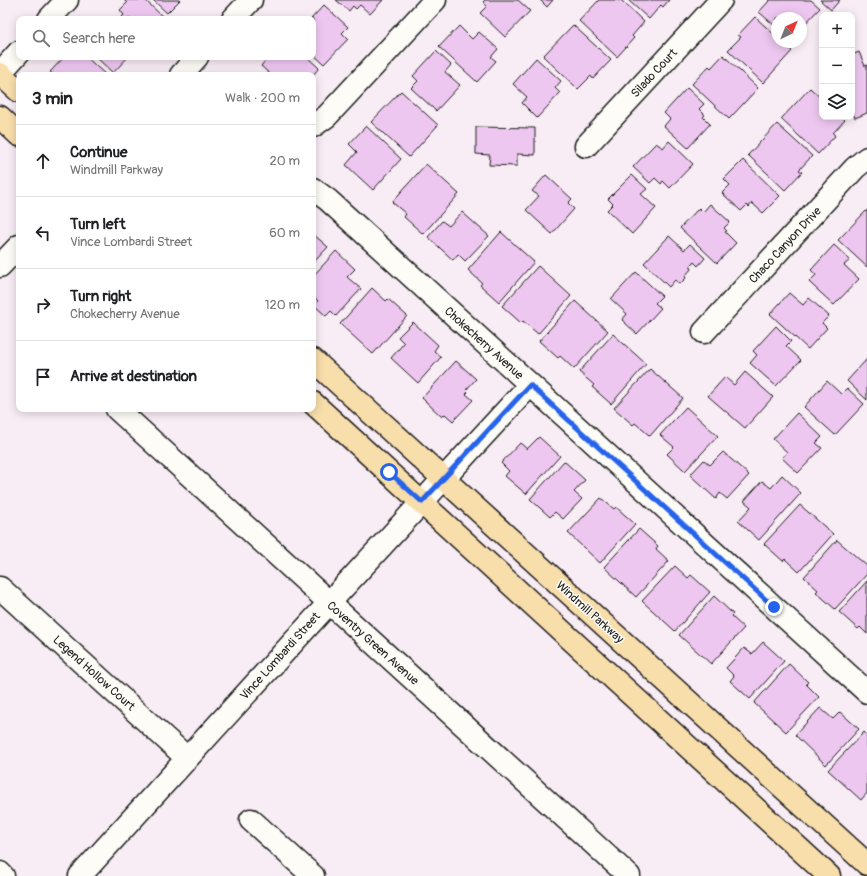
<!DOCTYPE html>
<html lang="en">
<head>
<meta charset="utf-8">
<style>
	:root { --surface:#fff; --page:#f2f2f2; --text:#202124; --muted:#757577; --line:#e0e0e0 }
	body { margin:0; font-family:Pangolin,sans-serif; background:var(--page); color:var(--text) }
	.controls { position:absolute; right:12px; top:12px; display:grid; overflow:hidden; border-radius:8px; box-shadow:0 2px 10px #0003 }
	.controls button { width:36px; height:36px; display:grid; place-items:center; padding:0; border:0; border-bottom:1px solid var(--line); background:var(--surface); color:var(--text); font:20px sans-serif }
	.compass { position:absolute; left:771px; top:12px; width:36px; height:36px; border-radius:50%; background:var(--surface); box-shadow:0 2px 10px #0003; rotate:43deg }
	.stop { position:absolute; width:12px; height:12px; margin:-9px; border:3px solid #2563eb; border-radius:50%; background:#fff }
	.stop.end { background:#2563eb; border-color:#fff; box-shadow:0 1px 4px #0008 }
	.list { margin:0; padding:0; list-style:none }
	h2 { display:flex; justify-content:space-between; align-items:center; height:52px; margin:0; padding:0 16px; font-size:17px }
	h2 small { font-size:13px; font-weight:400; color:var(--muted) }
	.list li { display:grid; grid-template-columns:26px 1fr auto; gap:12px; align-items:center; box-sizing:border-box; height:72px; padding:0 16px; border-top:1px solid var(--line) }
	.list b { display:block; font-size:15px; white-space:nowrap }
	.list p { margin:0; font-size:13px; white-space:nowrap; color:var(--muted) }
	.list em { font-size:13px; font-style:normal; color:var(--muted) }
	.icon { flex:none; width:22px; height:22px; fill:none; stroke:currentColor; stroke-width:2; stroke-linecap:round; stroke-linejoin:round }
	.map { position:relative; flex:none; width:867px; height:876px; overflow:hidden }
	.search { position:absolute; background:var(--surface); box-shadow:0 2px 10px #0003; left:16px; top:16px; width:300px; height:44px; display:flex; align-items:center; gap:10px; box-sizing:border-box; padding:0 14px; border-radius:8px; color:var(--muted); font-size:15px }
	.panel { position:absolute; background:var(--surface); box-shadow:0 2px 10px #0003; left:16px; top:72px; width:300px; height:340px; border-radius:8px }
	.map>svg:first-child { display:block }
	.building { fill:#eec7f1; stroke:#1c1c1c }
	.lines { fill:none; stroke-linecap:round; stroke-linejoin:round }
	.minor-casing { stroke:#1c1c1c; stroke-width:25 }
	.major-casing { stroke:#1c1c1c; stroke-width:25 }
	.minor { stroke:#fdfcf7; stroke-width:22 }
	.major { stroke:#f8deab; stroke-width:22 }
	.route { stroke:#2563eb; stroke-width:5 }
	.labels { text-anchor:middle; stroke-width:3; stroke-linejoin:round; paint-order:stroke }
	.street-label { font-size:12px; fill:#1c1c1c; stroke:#fdfcf7 }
</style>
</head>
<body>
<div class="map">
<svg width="867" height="876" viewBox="0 0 867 876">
	<rect width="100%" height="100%" fill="#f8ecf5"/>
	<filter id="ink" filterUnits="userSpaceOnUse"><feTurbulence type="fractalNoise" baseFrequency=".025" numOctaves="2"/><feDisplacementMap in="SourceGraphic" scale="8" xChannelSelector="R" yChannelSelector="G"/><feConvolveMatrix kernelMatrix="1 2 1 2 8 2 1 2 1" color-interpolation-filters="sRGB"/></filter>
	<g filter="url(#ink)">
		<g class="building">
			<path d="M124,0H145L162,16L160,19H120L124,15L120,10L127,3Z"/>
			<path d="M153,0H180L167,13Z"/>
			<path d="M336,0H383L370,14L360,5L356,9L353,6L349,11Z"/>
			<path d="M485,0H518L530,11L505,37L480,13L487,6L483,2Z"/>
			<path d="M540,0H553L547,7Z"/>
			<path d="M599,0H621L644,22L632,36L634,38L617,57L579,21Z"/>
			<path d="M628,0H669L663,7L661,5L649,19Z"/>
			<path d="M770,0H811L820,8L801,28V18H777V24L775,26L759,12Z"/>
			<path d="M820,0H840L831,10Z"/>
			<path d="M324,5L348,27L342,33L348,39L324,64L313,54L314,43L313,42V19H311Z"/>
			<path d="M755,17L777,37V42H782L792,51L763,83L728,50L741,37L738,35Z"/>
			<path d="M573,25L611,60L593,79L591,76L578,89L543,56Z"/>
			<path d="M459,26L472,39L479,32L498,49L491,57L496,61L477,82L439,47Z"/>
			<path d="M436,51L451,65L445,72L460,85L436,111L411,88L418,81L413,76Z"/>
			<path d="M859,52L865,66L867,65V113L855,118L852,110V55Z"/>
			<path d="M723,55L758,88L729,119L692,84L709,66L711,68Z"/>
			<path d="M64,57H86L106,75H54L50,72Z"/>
			<path d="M96,57H128L113,73Z"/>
			<path d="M268,57H307L319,68L313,75H271L261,66Z"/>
			<path d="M536,58L561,81L555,88L560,93L537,118L522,103L527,97L513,84Z"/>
			<path d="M687,88L704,104L699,109L705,115L703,117L710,124L688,148L664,126L670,119L664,113Z"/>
			<path d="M810,88L822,99V117H842L845,120L833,133L835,136L818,154L781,119Z"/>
			<path d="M401,91L438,125L409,157L371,122Z"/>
			<path d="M777,124L812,156L799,170L802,172L785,190L748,155Z"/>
			<path d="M366,126L401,159L373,190L346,165L357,152L349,144Z"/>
			<path d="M476,127L535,128V155L517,154V166L489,165L490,155L476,154Z"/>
			<path d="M669,141L693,164L670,188L663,181L661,184L655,178L650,183L633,167L656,143L663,148Z"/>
			<path d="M743,160L780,196L763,213L752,203L749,207L747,205L741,211L722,193L730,185L724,179Z"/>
			<path d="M426,164L459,194L423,234L404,217L406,214L392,202Z"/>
			<path d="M546,175L572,199L568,203L574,209L552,234L526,210L539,196L532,191Z"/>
			<path d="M632,175L647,189L641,194L656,208L632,234L607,210L613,204L608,199Z"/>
			<path d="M710,204L730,222L724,228L727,231L725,232L736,243L717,263L680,228L699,208L703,212Z"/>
			<path d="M867,210V267L838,240Z"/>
			<path d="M462,212L489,236L465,261L458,254L453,260L428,237L442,221L449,226Z"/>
			<path d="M501,232L534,262L499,302L480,285L482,283L468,270Z"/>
			<path d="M313,234L328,247L313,263Z"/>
			<path d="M669,236L684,250L690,244L705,258L698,266L694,262L690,267L692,268L685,276L686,278L680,284L675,280L669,287L644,263Z"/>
			<path d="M834,245L850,260L844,265L859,279L834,305L809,282L816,275L811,270Z"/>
			<path d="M336,251L355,269L347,277L361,289L336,316L331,311L326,316L314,305L318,301L313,296V276Z"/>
			<path d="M538,266L571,296L538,334L523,321L521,323L502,306Z"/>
			<path d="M636,272L662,296L655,303L661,308L637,334L622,320L627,314L611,299Z"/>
			<path d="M372,288L386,301L388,299L407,316L373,354L340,324Z"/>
			<path d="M789,293L803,305L809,298L829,316L822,323L827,328L808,349L770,314Z"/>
			<path d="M575,301L608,331L574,369L560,356L558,358L539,341Z"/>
			<path d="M413,322L438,345L434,351L441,357L418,383L391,358L404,343L398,337Z"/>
			<path d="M776,326L791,341L786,346L801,360L776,386L750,363L757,355L753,351Z"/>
			<path d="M613,334L646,364L611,404L592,387L594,385L579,372Z"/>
			<path d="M867,359V400L847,381Z"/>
			<path d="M456,361L476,379L466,390L468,392L466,394L473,400L453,421L445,414L442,417L422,398Z"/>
			<path d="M650,369L683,398L650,436L635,423L633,425L614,408Z"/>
			<path d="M745,372L773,397L745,428L708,396L725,377L734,385Z"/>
			<path d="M827,381L841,394L847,388L864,404L835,435L804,407Z"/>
			<path d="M686,407L718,436L685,471L667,454L674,447L660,435Z"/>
			<path d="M797,413L822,437L816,443L822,448L798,473L782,458L787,452L773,439Z"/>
			<path d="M539,437L560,456L526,494L505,476L509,471L501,463L520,443L527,449Z"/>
			<path d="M723,452L749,475L727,499L720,493L716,499L690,475L704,460L710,465Z"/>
			<path d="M564,461L585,480L574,492L582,499L563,519L555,512L550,517L530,499Z"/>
			<path d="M782,475L801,493L759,540L738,521L751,507L744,501L762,481L771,488Z"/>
			<path d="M601,498L614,509L616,507L635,524L600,563L568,533Z"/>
			<path d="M800,505L833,534L799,572L785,559L783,561L764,544Z"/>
			<path d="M639,529L658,546L656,549L669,561L636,597L604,567Z"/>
			<path d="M837,540L867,566V574L835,609L816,592L818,590L804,577Z"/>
			<path d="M675,566L688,578L691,575L710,592L675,631L642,601Z"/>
			<path d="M867,581V634L860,627L858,629L839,612Z"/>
			<path d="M714,596L733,614L731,616L744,628L711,664L679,635Z"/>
			<path d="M763,642L784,661L750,699L730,681L734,676L726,668L744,648L752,654Z"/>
			<path d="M789,664L808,682L806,684L819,697L786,732L754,703Z"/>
			<path d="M820,708L833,719L840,712L859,729L826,765L795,735Z"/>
			<path d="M864,732L867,735V793L861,800L828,770Z"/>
		</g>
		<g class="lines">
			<g class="minor-casing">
				<g id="minor">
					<path d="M49,19L67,0"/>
					<path d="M233,19L251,0"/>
					<path d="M0,73L19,52"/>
					<path d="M181,75L197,57"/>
					<path d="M313,126L327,116L435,0"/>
					<path d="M586,146L721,0"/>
					<path d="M313,189L328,200L867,692"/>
					<path d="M0,266L19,246"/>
					<path d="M704,332L855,168L867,158"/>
					<path d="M117,409L629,876"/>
					<path d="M0,588L187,758"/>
					<path d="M251,820L313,876"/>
					<path d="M0,873L3,876"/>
					<path d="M80,876L329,603L530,385"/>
				</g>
			</g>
			<g class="major-casing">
				<g id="major">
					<path d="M0,74L19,91"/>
					<path d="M0,117L19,135"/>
					<path d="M313,360L867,864"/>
					<path d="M313,403L829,876"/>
				</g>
			</g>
			<use href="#minor" class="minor"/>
			<use href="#major" class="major"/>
		</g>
	</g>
	<g class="lines" filter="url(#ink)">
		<path class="route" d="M389,472L422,502L530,385L774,607"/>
	</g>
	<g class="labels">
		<g class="street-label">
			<text transform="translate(654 73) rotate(-47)" y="4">Silado Court</text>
			<text transform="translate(785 245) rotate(-47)" y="4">Chaco Canyon Drive</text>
			<text transform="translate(484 343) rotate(42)" y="4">Chokecherry Avenue</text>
			<text transform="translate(590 612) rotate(42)" y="4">Windmill Parkway</text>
			<text transform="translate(373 643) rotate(42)" y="4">Coventry Green Avenue</text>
			<text transform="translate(280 656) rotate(-48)" y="4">Vince Lombardi Street</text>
			<text transform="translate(94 673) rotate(42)" y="4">Legend Hollow Court</text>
		</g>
	</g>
</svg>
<div class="controls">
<button>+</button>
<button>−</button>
<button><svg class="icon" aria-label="layers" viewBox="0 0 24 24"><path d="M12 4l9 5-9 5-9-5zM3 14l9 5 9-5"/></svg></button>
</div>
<svg class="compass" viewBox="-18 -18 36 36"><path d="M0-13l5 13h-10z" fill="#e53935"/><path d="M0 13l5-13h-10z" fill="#757577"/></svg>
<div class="stop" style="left:389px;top:472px"></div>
<div class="stop end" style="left:774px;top:607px"></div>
<div class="search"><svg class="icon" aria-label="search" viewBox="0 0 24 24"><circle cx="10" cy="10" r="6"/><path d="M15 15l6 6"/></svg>Search here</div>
<section class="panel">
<h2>3 min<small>Walk · 200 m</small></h2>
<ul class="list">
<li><svg class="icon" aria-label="ahead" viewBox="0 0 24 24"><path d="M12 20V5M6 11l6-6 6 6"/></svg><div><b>Continue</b><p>Windmill Parkway</p></div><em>20 m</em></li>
<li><svg class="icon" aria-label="left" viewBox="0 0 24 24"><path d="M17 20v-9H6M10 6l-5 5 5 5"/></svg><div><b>Turn left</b><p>Vince Lombardi Street</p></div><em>60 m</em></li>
<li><svg class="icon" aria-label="right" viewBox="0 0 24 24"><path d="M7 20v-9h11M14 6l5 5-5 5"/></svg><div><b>Turn right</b><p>Chokecherry Avenue</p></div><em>120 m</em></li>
<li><svg class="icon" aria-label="arrive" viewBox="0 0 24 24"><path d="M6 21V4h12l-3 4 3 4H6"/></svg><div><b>Arrive at destination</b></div></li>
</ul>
</section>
</div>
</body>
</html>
